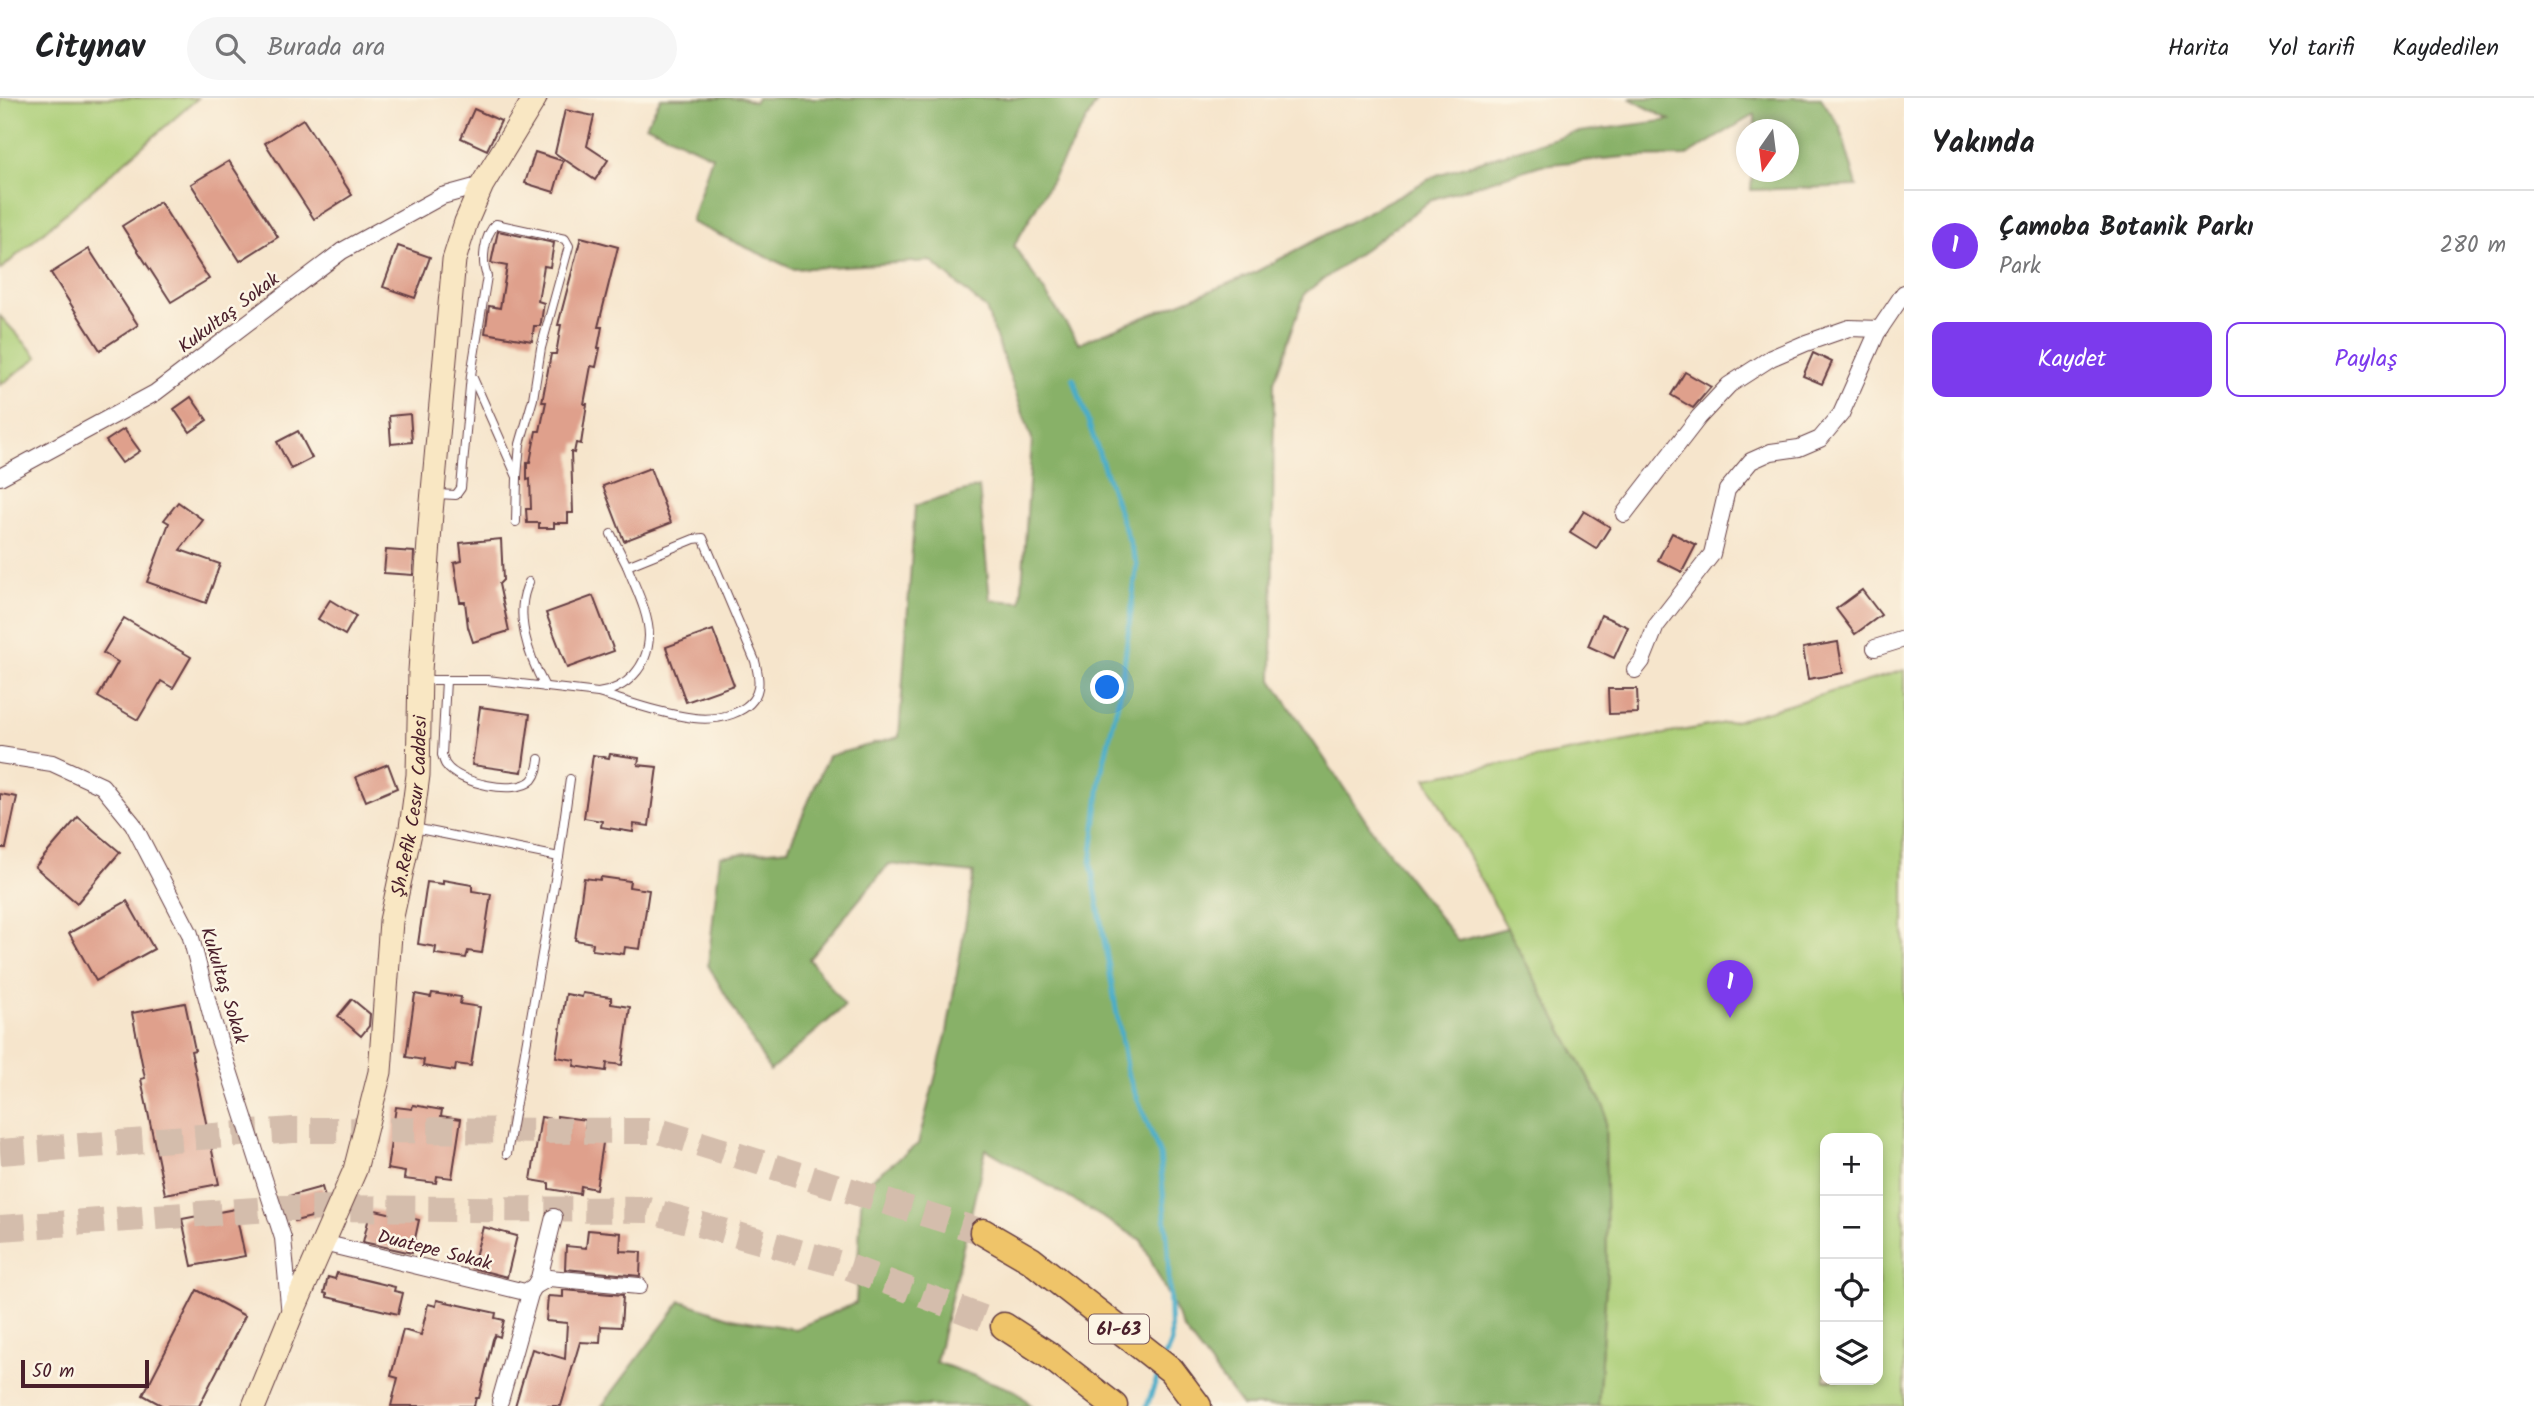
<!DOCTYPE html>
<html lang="tr">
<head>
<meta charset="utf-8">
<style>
	:root { --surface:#fff; --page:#f6f6f6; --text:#202124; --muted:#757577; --line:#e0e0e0; --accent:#7c3aed }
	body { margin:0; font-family:Kalam,sans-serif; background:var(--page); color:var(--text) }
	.controls { position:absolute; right:21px; bottom:21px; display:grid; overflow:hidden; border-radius:14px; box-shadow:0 4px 10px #0003 }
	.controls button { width:63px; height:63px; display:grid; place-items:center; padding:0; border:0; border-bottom:2px solid var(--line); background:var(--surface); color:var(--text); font:35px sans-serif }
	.compass { position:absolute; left:1736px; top:21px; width:63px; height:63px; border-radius:50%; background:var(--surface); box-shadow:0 4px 10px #0003; rotate:194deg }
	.scale { position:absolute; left:21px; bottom:18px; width:128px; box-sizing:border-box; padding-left:7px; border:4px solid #4a1f2b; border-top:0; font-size:19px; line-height:24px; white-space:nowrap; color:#4a1f2b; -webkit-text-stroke:5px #fcf5e5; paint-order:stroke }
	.you { position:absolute; left:1108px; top:590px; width:24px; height:24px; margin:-18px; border:5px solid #fff; border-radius:50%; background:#1a73e8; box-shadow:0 0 0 10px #1a73e833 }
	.badge { display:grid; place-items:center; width:46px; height:46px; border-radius:50%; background:var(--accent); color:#fff; font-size:23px; font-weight:700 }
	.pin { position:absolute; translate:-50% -58px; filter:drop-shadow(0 2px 4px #0008) }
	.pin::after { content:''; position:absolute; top:37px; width:24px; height:21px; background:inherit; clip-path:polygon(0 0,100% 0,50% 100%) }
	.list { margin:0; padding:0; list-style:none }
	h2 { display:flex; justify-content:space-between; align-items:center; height:91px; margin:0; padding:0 28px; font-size:30px }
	h2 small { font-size:23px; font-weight:400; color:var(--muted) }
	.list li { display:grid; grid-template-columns:46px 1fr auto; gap:21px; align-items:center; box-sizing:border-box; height:112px; padding:0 28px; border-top:2px solid var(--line) }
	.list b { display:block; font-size:26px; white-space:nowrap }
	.list p { margin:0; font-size:23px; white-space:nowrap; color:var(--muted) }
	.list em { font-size:23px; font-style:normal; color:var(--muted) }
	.actions { display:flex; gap:14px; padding:21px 28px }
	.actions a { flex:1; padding:16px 0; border:2px solid var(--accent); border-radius:14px; text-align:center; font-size:24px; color:var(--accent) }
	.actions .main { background:var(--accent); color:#fff }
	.icon { flex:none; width:38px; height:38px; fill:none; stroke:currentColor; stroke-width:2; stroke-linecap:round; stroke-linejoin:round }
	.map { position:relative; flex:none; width:1904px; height:1308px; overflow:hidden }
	header { display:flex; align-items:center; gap:42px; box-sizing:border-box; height:98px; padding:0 35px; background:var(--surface); border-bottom:2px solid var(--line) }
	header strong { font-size:33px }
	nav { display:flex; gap:38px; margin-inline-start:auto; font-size:24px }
	.search { width:490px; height:63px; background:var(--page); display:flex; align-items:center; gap:18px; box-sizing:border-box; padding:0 24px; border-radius:38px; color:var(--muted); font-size:26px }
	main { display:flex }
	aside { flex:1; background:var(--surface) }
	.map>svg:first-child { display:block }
	.green { fill:#abce77; stroke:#7a7651; stroke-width:2; fill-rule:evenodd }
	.forest { fill:#88b168; stroke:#69684a; stroke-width:2 }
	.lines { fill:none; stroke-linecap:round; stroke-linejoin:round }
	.stream { stroke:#49adc9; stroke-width:5 }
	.building { fill:#dfa08c }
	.primary-tunnel { stroke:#d4bdac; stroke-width:26; stroke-dasharray:26 13; stroke-linecap:butt }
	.lane-casing { stroke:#643d43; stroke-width:10 }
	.street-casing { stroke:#643d43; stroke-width:18 }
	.secondary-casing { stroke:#643d43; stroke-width:25 }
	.primary-casing { stroke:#643d43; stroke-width:29 }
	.lane { stroke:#fff; stroke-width:8 }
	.street { stroke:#fff; stroke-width:16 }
	.secondary { stroke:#f9e7c3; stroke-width:23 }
	.primary { stroke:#efc469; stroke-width:26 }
	.labels { text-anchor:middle; stroke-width:5; stroke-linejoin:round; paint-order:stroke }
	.shield { fill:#fcf5e5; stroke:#7f5f63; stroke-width:2 }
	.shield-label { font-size:18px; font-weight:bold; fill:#4a1f2b }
	.street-label { font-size:19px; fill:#4a1f2b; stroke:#fcf5e5 }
</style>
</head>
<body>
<header>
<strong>Citynav</strong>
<div class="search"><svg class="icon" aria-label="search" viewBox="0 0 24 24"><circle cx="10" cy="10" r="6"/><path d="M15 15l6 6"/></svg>Burada ara</div>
<nav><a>Harita</a><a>Yol tarifi</a><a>Kaydedilen</a></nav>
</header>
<main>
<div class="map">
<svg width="1904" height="1308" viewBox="0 0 1904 1308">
	<rect width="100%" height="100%" fill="#fcf5e5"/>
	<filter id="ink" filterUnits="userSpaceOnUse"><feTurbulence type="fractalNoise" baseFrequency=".0143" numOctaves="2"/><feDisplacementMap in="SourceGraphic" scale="14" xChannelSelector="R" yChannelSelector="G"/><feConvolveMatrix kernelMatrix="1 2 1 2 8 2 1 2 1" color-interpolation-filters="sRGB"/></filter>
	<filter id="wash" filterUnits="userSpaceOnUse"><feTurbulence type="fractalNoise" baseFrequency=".00686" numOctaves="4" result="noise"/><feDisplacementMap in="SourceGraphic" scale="28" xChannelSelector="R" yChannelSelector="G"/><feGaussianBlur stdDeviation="1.57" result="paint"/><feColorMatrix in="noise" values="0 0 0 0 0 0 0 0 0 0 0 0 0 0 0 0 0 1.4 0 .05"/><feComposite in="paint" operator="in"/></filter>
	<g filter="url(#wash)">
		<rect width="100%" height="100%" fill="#f6e5cc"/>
		<g class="green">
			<path d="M0,0H198L0,172Z"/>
			<path d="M0,218L38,259L0,287Z"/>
			<path d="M1904,572V1308H1598L1607,1172L1605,1011L1426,680L1735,623ZM1825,1040H1878V1282H1825Z"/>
		</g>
		<path class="forest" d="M661,0H742L754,4L757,0H1099L1014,148L1079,245L1252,176L1437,77L1571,35L1670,22L1629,0H1821L1840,29L1857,88L1751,92L1752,74H1788V32L1755,31V16L1686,58L1624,59L1541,67L1433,101L1305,195L1274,284L1272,582L1374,735L1458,843L1507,830L1605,1011L1607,1172L1598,1308H1242L1185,1233L1141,1142L986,1051L936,1264L1016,1293L1032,1308H602L681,1203L732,1220L795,1231L856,1205L862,1088L918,1046L947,934L974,775L889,766L809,861L845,908L770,973L708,867L720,758L788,751L828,658L899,639L915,408L979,389L990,502L1021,504L1032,341L986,211L931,163L793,171L691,124L712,58L646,27Z"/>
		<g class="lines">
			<g class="stream">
				<path d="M1073,280L1137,466L1121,591L1101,676L1091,766L1127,974L1160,1057L1168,1152L1171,1244L1165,1259"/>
				<path d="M1147,1308L1159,1275"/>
			</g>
		</g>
		<g id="blocks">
			<g class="building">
				<path d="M474,11L501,23L487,52L461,40Z"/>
				<path d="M565,12L594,18L587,48L608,62L595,82L555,55Z"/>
				<path d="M303,21L352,97L314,121L265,45Z"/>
				<path d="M535,54L563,63L554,94L525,85Z"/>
				<path d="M229,63L278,139L240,163L191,86Z"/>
				<path d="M160,104L209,181L171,204L122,128Z"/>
				<path d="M498,133L554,145L550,169L544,168L538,203L544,205L541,224L540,228H534L532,243L485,235L489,208L500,210L507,168L491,165Z"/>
				<path d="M581,139L618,149L598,229H602L598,250H600L596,269L591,268L584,306H587L581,346L576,345L574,355L571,354L573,415H568V425H554V430H539V425H527L526,411H531L530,381L527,382V364H530L536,333H540L546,304H542L551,256H556L561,227H558Z"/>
				<path d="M398,148L430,159L415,200L383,189Z"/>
				<path d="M89,151L138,227L100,252L51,175Z"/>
				<path d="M1813,255L1832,264L1822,286L1803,278Z"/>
				<path d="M1685,274L1711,289L1693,310L1671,297Z"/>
				<path d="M191,299L207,322L190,334L174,311Z"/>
				<path d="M410,316L412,344L391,346L389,318Z"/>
				<path d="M124,331L140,353L122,365L106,343Z"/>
				<path d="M298,333L312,360L291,371L277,344Z"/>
				<path d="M650,370L671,425L624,443L603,388Z"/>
				<path d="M178,404L203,422L180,452L220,466L206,505L147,484L169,425L164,422Z"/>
				<path d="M1584,413L1610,429L1596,451L1570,435Z"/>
				<path d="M1672,435L1696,447L1682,474L1658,462Z"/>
				<path d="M501,441L503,482L499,486L509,533L473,544L468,529L465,504H460L454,465L462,463L460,445Z"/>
				<path d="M386,452L414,454L413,477L384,475Z"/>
				<path d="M1862,492L1881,517L1855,536L1836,511Z"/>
				<path d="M593,498L614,553L567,570L546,515Z"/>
				<path d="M330,502L356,518L345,537L318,521Z"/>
				<path d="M1601,517L1628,529L1614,560L1588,548Z"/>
				<path d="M124,520L191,559L173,590L161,583L138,622L98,599L118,564L103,555Z"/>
				<path d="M713,532L734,587L686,604L666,549Z"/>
				<path d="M1838,544L1843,575L1808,581L1803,550Z"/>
				<path d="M1608,591H1637L1638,615L1609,616Z"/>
				<path d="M480,609L530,616L522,674L472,667Z"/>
				<path d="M610,656L639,660L638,667L657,669L649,728L634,726L633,734L601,729L602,723L584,720L593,657L609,660Z"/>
				<path d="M388,666L397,690L366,703L356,679Z"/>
				<path d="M0,696L17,699L6,750H0Z"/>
				<path d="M78,719L120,754L77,805L35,769Z"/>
				<path d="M601,779L630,783L629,789L649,792L640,851L625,849L624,856L592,852L593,845L575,842L584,780L600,782Z"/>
				<path d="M443,782L472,787V793L491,796L482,855L468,853L466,860L435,856L436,849L418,846L427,784L443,786Z"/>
				<path d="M127,803L154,851L96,883L69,835Z"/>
				<path d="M432,895L461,899L460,906L480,909L471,968L456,966L455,973L423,968L424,962L406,959L415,896L431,899Z"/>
				<path d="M583,895L611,899V906L630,909L622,967L607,965L606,973L574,968L575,962L556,959L566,896L582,899Z"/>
				<path d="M352,901L370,916L369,928L361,938L338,918Z"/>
				<path d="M185,905L195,952L191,953L219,1086L165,1096L141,981L145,980L132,915Z"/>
				<path d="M413,1007L442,1012L441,1018L461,1021L452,1080L437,1078L436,1085L404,1081L405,1074L387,1071L396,1009L412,1011Z"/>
				<path d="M557,1018L586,1022L585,1029L605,1032L596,1091L581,1088L580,1096L549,1091V1085L531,1082L541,1019L557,1022Z"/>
				<path d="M322,1089L326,1103L320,1117L295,1123L289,1098Z"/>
				<path d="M235,1111L245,1158L192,1168L182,1121Z"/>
				<path d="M371,1111L419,1122L412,1155L363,1144Z"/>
				<path d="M483,1129L517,1138L507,1179L472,1170Z"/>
				<path d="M588,1132L621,1135L620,1153L641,1154L640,1178L565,1171L566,1148L586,1150Z"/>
				<path d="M337,1175L395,1189L394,1193L403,1195L398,1216L327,1199V1196L324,1195L328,1179L335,1181Z"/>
				<path d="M197,1192L245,1218L199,1308H163L143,1297Z"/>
				<path d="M563,1192L623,1197L621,1229L601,1228L600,1245L580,1244L561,1308H515L532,1251L565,1261L567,1225L546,1223L548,1198L563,1199Z"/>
				<path d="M437,1202L496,1215L495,1220L504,1222L500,1239L495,1237L493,1241L479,1300H476L474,1308H391L398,1280L391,1278L403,1232L421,1237L428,1206L436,1208Z"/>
			</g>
		</g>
	</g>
	<g filter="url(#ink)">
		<use href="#blocks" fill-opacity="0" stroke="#643d43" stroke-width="2"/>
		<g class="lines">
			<g class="primary-tunnel">
				<path d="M0,1054L293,1032L659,1033L983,1134"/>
				<path d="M0,1130L283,1110L648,1112L838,1165L1004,1228"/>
			</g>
			<g class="lane-casing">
				<g id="lane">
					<path d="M473,280L517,379L516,424"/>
					<path d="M436,396L456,397L461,390L471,277L487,178C481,164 484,137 496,126L565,141L569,148L541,250L533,301L520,346L517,379"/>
					<path d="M611,436L627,468"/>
					<path d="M529,484C513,516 529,559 545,589"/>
					<path d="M423,582H487L598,595C627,591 648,569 649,538C649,515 635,489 627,468L694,441L703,440L755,563C757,572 760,581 758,590C753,616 716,623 694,620C661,616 629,604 598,595"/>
					<path d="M446,582L442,657C443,659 444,665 446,667C458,685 516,698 532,682C537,676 538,669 539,661"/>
					<path d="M414,730L559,759"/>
					<path d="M507,1056L559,759L570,681"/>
				</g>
			</g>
			<g class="street-casing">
				<g id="street">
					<path d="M0,379L155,295L342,153L442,98L482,87"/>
					<path d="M1624,416L1699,319L1729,287L1771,260L1806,245L1849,230L1880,231"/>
					<path d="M1875,550L1904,541"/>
					<path d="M1635,572L1642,563L1656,528L1712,456L1727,392L1751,363L1771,354L1799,350L1820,341L1841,316L1877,235L1904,195"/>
					<path d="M0,657L52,665L102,688L133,726L190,836L212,920L283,1140L290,1218"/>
					<path d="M323,1145L525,1194L549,1180L639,1188"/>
					<path d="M500,1303L530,1196L539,1180L554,1119"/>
				</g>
			</g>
			<g class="secondary-casing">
				<g id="secondary">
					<path id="s1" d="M254,1308L290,1220L355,1072L380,974L391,823L411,730L418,677L420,573L431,415L454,162L466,124L482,87L535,0"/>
				</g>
			</g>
			<g class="primary-casing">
				<g id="primary">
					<path d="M983,1134L1031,1162L1171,1272L1198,1308"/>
					<path d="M1004,1228L1047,1256L1114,1308"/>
				</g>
			</g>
			<use href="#lane" class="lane"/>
			<use href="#street" class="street"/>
			<use href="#secondary" class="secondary"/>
			<use href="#primary" class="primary"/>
		</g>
	</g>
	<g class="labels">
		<rect class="shield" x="1089" y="1216.5" width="60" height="29" rx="5"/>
		<g class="shield-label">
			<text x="1119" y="1237">61-63</text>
		</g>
		<g class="street-label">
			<text transform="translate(228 214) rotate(-37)" y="7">Kukultaş Sokak</text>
			<text dy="7" stroke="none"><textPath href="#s1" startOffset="626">Şh.Refik Cesur Caddesi</textPath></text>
			<text transform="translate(225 887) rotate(73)" y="7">Kukultaş Sokak</text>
			<text transform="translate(435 1151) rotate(14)" y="7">Duatepe Sokak</text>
		</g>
	</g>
</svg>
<div class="controls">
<button>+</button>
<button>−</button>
<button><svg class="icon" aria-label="locate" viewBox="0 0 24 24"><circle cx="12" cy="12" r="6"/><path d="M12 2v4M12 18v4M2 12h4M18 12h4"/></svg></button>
<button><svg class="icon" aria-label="layers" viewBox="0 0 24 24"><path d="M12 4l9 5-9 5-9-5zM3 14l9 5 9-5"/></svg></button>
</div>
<svg class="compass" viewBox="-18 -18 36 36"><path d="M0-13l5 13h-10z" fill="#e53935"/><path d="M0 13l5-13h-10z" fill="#757577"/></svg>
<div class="scale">50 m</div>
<div class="you"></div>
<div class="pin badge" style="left:1730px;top:920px">1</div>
</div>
<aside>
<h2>Yakında<small></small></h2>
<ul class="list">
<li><span class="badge">1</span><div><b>Çamoba Botanik Parkı</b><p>Park</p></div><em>280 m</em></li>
</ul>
<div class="actions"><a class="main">Kaydet</a><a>Paylaş</a></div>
</aside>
</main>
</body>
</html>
